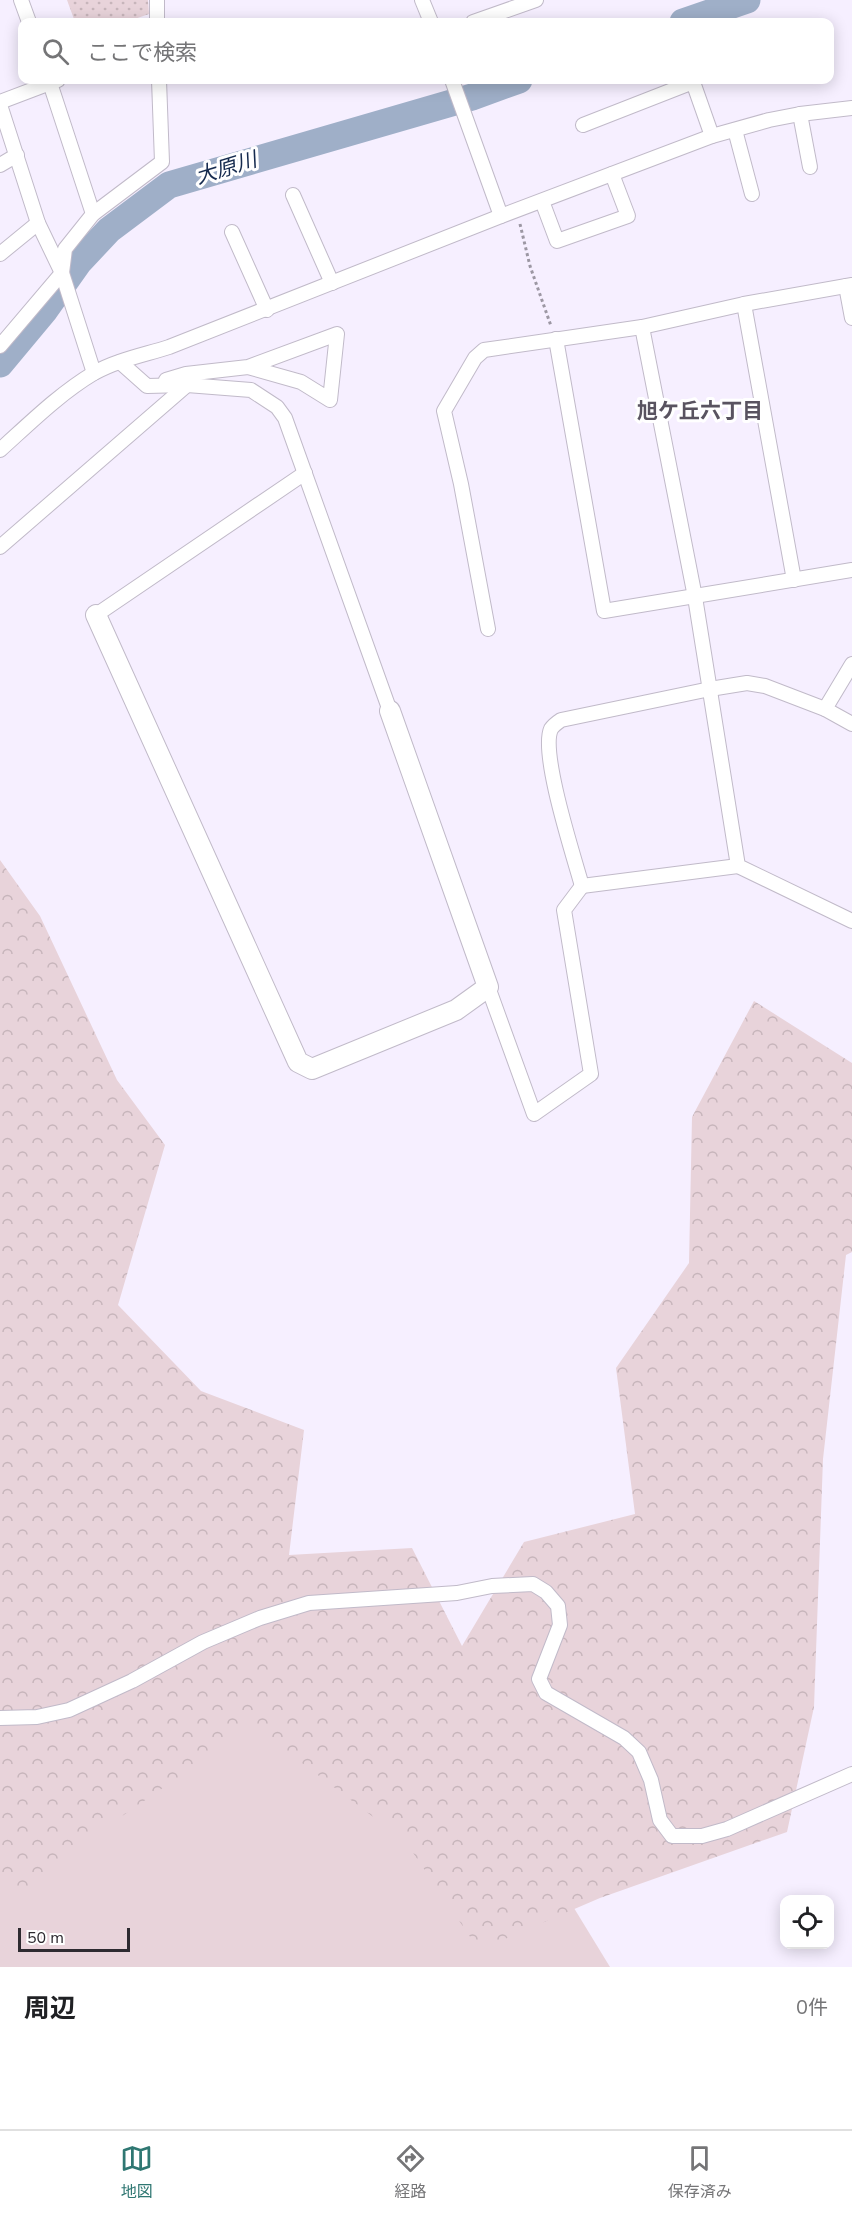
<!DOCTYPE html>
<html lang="ja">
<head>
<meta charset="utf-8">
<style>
	:root { --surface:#fff; --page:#f6f6f6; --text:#202124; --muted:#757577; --line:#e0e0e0; --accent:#2f7772 }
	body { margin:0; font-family:"Nunito Sans","Noto Sans JP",sans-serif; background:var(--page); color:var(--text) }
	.controls { position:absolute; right:18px; bottom:18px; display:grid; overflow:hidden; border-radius:12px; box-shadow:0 3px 15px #0003 }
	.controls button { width:54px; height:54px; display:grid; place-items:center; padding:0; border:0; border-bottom:2px solid var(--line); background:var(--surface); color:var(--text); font:30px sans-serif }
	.scale { position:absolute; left:18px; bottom:15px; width:112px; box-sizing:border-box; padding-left:6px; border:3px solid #2d2a30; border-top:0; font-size:16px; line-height:21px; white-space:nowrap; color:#2d2a30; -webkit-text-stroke:4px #fff; paint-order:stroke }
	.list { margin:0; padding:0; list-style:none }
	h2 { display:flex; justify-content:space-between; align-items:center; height:78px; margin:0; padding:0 24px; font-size:26px }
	h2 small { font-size:20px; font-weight:400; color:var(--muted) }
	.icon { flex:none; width:33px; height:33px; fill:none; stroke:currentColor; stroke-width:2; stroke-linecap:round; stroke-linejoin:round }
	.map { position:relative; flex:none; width:852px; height:1967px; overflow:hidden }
	.search { position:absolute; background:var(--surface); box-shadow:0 3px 15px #0003; left:18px; right:18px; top:18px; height:66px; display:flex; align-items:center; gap:15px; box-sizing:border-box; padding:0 21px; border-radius:12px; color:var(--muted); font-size:22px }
	.sheet { height:162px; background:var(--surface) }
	nav { display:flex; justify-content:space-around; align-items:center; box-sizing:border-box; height:84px; border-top:2px solid var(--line); background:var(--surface); font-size:16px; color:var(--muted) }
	nav a { display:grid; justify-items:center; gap:3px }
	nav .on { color:var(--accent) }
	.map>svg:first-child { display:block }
	.grass { fill:#e8d3da }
	.forest { fill:url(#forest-crowns) }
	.park { fill:url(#park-dots) }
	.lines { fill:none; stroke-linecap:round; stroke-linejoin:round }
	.river { stroke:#9fafc8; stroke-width:27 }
	.street-casing { stroke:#c1bac9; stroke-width:16 }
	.secondary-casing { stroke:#c1bac9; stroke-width:22 }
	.path { stroke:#9c97a3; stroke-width:3; stroke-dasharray:3 3; stroke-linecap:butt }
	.street { stroke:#fff; stroke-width:14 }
	.secondary { stroke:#fff; stroke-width:20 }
	.labels { text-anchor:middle; stroke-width:6; stroke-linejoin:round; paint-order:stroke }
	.water-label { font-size:21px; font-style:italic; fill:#162b4f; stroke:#fff }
	.neighbourhood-label { font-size:21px; font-weight:bold; fill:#595360; stroke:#fff }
</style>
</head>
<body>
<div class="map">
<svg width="852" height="1967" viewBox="0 0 852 1967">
	<defs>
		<pattern id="forest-crowns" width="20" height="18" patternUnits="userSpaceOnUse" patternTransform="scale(1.5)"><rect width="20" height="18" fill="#e8d3da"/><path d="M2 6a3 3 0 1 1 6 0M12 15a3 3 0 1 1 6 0" fill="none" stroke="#c7b5bb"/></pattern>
		<pattern id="park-dots" width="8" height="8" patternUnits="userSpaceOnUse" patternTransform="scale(1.5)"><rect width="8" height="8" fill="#e8d3da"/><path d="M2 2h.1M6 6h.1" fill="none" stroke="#c7b5bb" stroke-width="1.8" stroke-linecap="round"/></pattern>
	</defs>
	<rect width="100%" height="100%" fill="#f6efff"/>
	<path class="grass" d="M400,1623L610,1967H0V1750Z"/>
	<path class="forest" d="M0,860L40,916L117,1080L165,1145L118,1305L201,1391L304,1430L289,1555L412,1548L462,1646L524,1542L635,1514L616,1368L689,1263L692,1117L754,1001L852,1063V1252L846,1255L823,1459L814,1707L787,1832L600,1898L479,1950L405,1841L253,1726L112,1823L26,1895L0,1882Z"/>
	<path class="park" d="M67,0H148L149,14L126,22H75Z"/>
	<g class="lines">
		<g class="river">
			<path d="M683,22L747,0"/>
			<path d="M0,364L45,310L79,262L109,230L169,185L472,97L519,80"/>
		</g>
		<g class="street-casing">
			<g id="street">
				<path d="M21,0L29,22"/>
				<path d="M157,0V22"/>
				<path d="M422,0L431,22"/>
				<path d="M473,22L536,0"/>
				<path d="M49,80L93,214"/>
				<path d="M452,80L501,216"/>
				<path d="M0,102L58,80"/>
				<path d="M0,105L38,223L62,273L94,373"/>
				<path d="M800,114L810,167"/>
				<path d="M583,125L693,82L712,136"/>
				<path d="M735,130L752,194"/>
				<path d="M0,165L17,155"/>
				<path d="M293,195L332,283"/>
				<path d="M542,201L557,241L628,216L612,174"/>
				<path d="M232,232L267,310"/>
				<path d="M0,254L38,223"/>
				<path d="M846,286L852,318"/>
				<path d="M744,304L794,580"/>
				<path d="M642,327L695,597L738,866L852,921"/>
				<path d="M556,339L604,611L852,570"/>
				<path d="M0,346L62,273L65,249L93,214L162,162L159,80"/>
				<path d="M120,362L147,386L187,385L251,390L277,407L285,418L390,711"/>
				<path d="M166,380L186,374L248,367L337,334L330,400L301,382L248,367"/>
				<path d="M0,450C30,423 59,394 94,373C117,360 144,355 169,347L501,216L712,136L769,120L800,114L852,108"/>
				<path d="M0,547L187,385"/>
				<path d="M96,615L305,473"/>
				<path d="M488,629L461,484L444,411L475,358L484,350L642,327L744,304L852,285"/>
				<path d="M852,664L825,709L852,724"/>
				<path d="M738,866L582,886C574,857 540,753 551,729C553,726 558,722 561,720L710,689L747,683L765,686L825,709"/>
				<path d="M488,987L534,1114L591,1074L564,910L582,886"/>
				<path d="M0,1718L37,1717L69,1710L132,1681L203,1642L260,1618L309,1603L457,1593L492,1586L533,1584L546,1592L558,1606L560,1625L539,1679L546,1693L624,1738L639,1752L651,1780L660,1820L672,1836H702L727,1829L852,1774"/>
			</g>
		</g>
		<g class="secondary-casing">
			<path id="secondary" d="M96,615L298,1062L312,1069L456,1010L488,987L390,711"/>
		</g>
		<path class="path" d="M520,224L530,266L551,326"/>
		<use href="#street" class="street"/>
		<use href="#secondary" class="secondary"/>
	</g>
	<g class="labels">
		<g class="water-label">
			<text transform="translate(226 168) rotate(-17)" y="7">大原川</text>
		</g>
		<g class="neighbourhood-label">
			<text x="700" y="418">旭ケ丘六丁目</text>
		</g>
	</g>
</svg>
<div class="controls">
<button><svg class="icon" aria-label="locate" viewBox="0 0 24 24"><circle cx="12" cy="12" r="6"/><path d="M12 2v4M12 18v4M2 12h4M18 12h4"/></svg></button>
</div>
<div class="scale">50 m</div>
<div class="search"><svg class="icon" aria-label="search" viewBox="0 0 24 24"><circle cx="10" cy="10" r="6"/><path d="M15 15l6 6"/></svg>ここで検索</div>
</div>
<section class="sheet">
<h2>周辺<small>0件</small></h2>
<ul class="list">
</ul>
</section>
<nav>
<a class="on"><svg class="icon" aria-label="map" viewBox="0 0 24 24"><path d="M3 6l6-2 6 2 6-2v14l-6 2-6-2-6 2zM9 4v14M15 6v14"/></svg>地図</a>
<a><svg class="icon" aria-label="directions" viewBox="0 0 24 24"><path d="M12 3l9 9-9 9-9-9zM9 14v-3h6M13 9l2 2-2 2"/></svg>経路</a>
<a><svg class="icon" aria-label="saved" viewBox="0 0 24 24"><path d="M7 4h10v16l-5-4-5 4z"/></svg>保存済み</a>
</nav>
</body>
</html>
